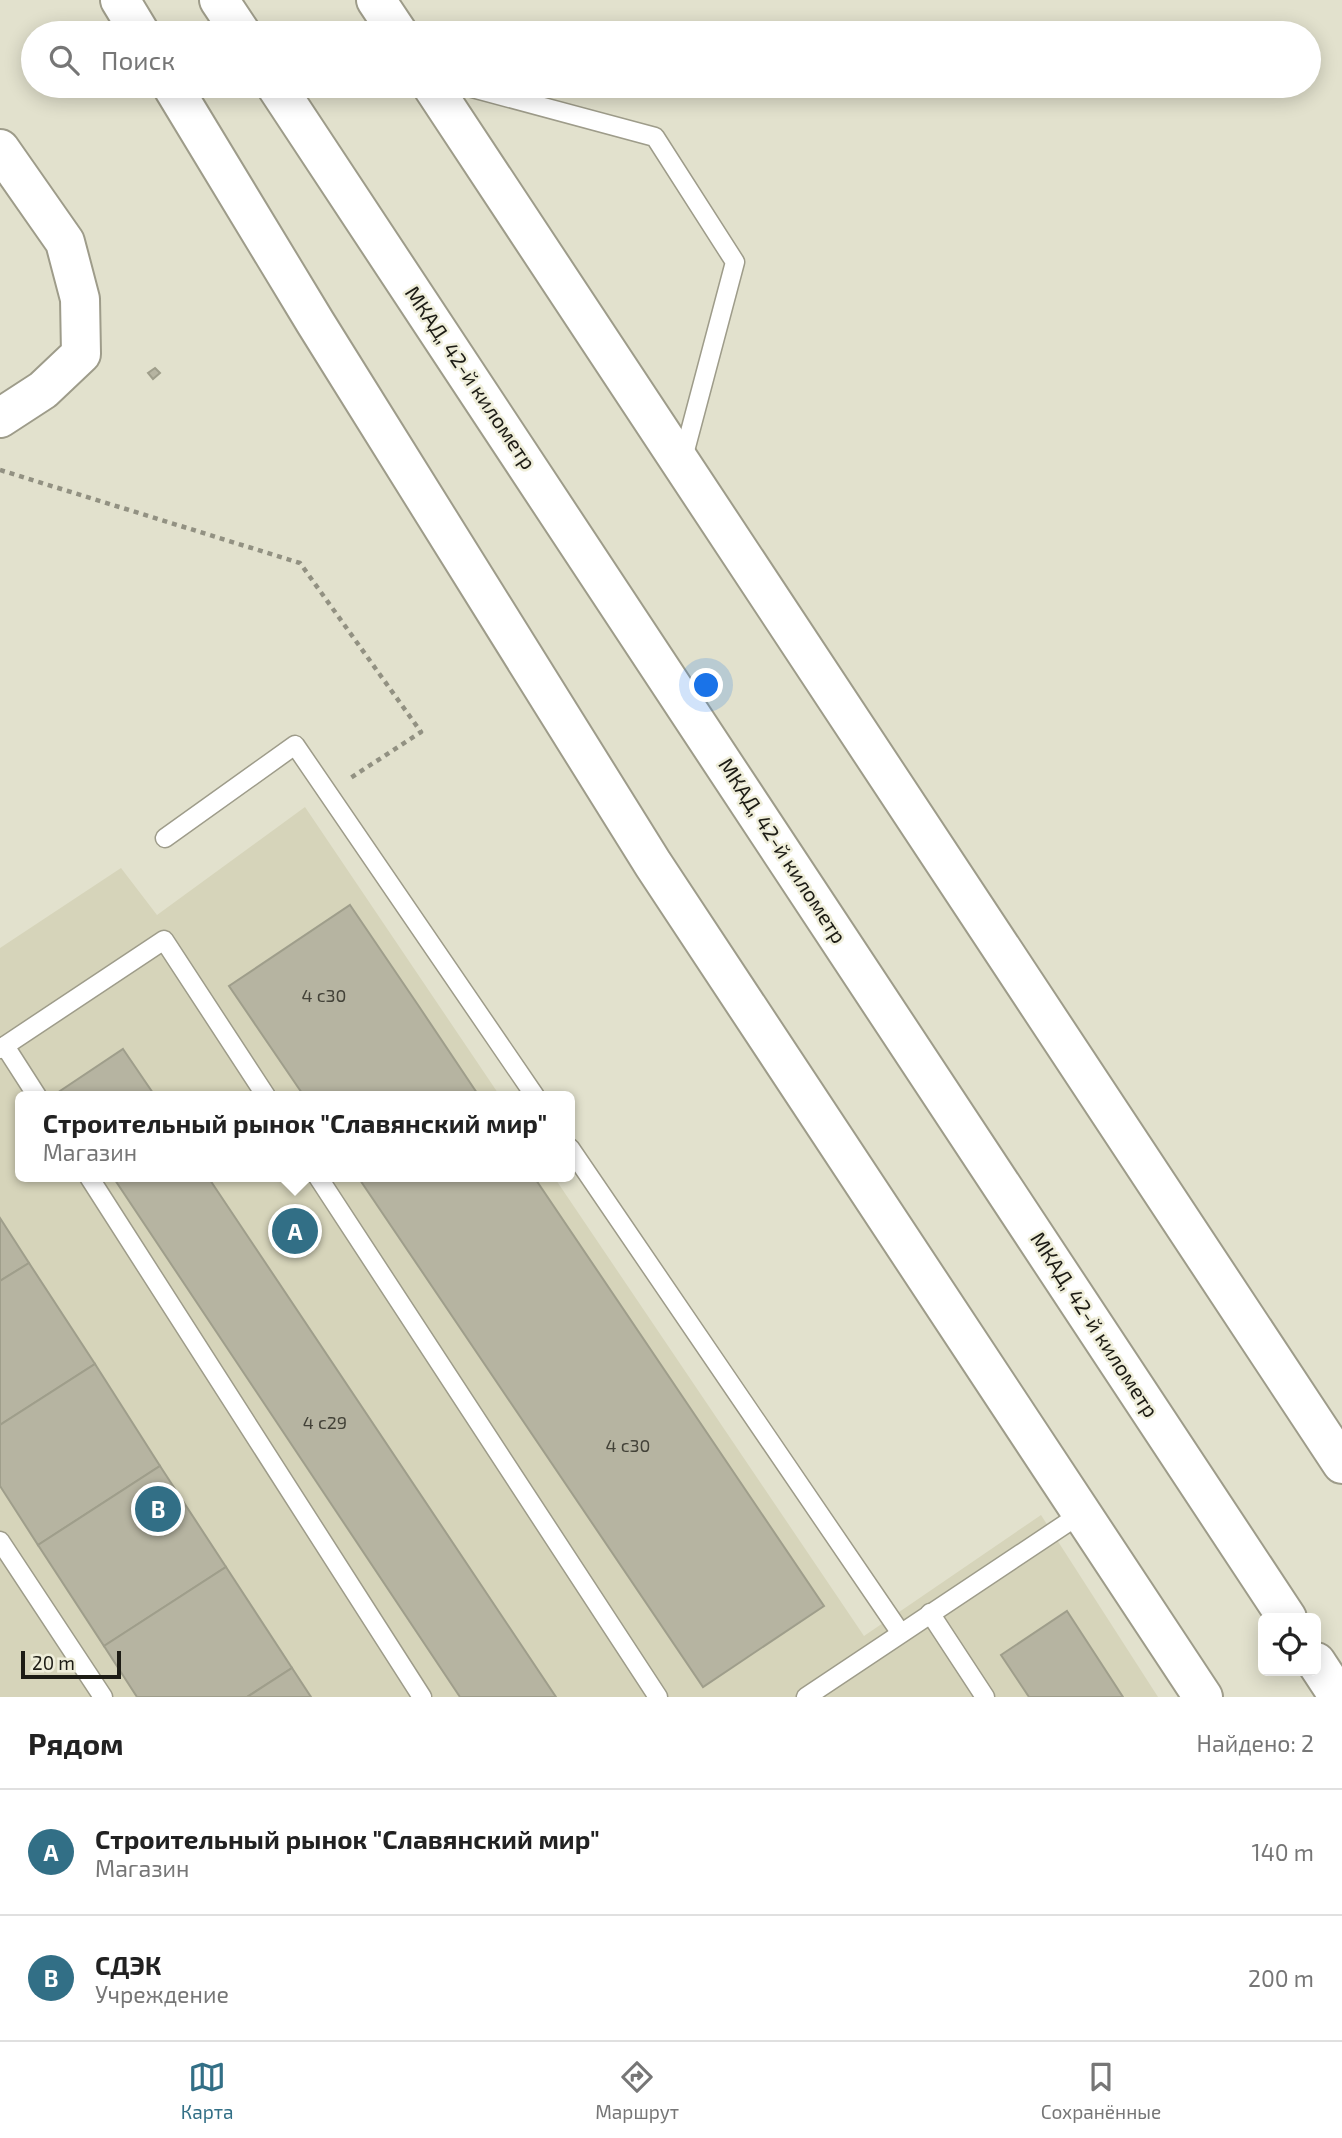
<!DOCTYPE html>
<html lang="ru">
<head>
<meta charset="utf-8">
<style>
	:root { --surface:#fff; --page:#f6f6f6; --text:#222; --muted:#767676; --line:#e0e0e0; --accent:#326f86 }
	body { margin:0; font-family:"Exo 2",sans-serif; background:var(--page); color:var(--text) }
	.controls { position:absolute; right:21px; bottom:21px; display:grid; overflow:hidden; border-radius:10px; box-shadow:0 4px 18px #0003 }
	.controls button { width:63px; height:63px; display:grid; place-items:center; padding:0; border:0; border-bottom:2px solid var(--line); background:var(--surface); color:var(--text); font:35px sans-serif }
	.scale { position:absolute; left:21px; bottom:18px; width:100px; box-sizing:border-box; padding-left:7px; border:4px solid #1d1c15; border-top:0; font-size:19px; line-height:24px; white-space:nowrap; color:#1d1c15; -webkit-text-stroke:5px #efeeda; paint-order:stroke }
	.you { position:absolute; left:707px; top:686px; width:24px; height:24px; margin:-18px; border:5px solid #fff; border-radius:50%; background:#1a73e8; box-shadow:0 0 0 10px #1a73e833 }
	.badge { display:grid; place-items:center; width:46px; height:46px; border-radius:50%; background:var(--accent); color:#fff; font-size:23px; font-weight:700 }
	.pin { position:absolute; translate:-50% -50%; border:4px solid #fff; box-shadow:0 2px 7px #0006 }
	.popup { position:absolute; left:15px; top:1091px; width:560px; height:91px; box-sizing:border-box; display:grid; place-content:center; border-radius:10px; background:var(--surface); filter:drop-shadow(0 2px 5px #0005); font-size:23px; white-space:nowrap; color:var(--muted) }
	.popup b { font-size:26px; color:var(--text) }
	.popup::after { content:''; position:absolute; left:50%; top:100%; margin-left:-14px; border:14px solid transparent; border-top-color:var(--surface) }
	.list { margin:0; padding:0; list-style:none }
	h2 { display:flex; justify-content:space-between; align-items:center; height:91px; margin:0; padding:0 28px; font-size:30px }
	h2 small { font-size:23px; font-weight:400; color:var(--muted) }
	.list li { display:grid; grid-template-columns:46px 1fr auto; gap:21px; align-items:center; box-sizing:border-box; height:126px; padding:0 28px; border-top:2px solid var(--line) }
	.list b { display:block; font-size:26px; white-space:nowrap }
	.list p { margin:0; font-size:23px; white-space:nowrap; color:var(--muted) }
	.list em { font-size:23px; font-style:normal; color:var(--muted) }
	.icon { flex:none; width:38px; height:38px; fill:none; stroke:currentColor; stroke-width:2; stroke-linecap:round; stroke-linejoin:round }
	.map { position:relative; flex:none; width:1342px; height:1697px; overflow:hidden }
	.search { position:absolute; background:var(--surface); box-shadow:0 4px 18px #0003; left:21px; right:21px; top:21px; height:77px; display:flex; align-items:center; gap:18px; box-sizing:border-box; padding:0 24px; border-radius:38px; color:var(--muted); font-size:26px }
	.sheet { height:343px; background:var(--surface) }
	nav { display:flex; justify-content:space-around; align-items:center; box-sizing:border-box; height:98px; border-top:2px solid var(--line); background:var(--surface); font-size:19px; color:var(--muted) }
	nav a { display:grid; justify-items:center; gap:4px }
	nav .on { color:var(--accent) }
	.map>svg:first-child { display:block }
	.built { fill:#d6d4ba }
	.building { fill:#b6b4a1; stroke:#9f9e8b; stroke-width:2 }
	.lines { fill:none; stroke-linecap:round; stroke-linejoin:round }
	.lane-casing { stroke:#9e9c8a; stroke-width:21 }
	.secondary-casing { stroke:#9e9c8a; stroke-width:42 }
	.highway-casing { stroke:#9e9c8a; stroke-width:42 }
	.path { stroke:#929182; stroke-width:4.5; stroke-dasharray:5 5; stroke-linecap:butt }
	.lane { stroke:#fff; stroke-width:18 }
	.secondary { stroke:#fff; stroke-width:38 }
	.highway { stroke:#fff; stroke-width:38 }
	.labels { text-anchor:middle; stroke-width:5; stroke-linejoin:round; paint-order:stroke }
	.number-label { font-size:18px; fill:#434238 }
	.street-label { font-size:21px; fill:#1d1c15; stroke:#efeeda }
</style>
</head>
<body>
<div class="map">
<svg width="1342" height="1697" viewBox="0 0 1342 1697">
	<rect width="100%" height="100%" fill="#e2e1cd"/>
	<path class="built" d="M305,807L500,1096H20V1177H554L864,1636L1041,1515L1158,1697H0V948L121,868L157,915Z"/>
	<g class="building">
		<path d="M155,368L160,373L153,379L148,373Z"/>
		<path d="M350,905L418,1005L479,1096H304L229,986Z"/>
		<path d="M123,1049L155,1096H59L57,1093Z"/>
		<path d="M113,1177H208L556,1697H460Z"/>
		<path d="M358,1177H534L824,1606L703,1687Z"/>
		<path d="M0,1218L29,1263L0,1281Z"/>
		<path d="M29,1263L95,1364L0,1425V1281Z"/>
		<path d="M95,1364L160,1466L38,1545L0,1486V1425Z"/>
		<path d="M160,1466L226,1567L104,1646L38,1545Z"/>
		<path d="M226,1567L292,1668L247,1697H137L104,1646Z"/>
		<path d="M1067,1611L1123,1697H1029L1001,1655Z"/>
		<path d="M292,1668L311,1697H247Z"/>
	</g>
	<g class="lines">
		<g class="lane-casing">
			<g id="lane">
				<path d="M465,86L655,137L735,262L682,462"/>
				<path d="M165,838L295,745L535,1096"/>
				<path d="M5,1046L37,1096"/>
				<path d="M0,1049L164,940L266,1096"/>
				<path d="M570,1148L900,1632"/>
				<path d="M89,1177L422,1697"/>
				<path d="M318,1177L658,1697"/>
				<path d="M0,1541L103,1697"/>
				<path d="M930,1613L985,1697"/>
				<path d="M806,1697L1082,1513"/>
			</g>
		</g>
		<g class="secondary-casing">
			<path id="secondary" d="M0,149L65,242L80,299L81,354L43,390L0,418"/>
		</g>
		<g class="highway-casing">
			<g id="highway">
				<path d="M120,0L140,33"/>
				<path d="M219,0L241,33"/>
				<path d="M376,0L398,33"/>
				<path d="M172,86L315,322L653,864L1203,1697"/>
				<path d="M276,86L1287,1618"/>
				<path d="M432,86L1342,1464"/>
				<path d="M1316,1662L1339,1697"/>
			</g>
		</g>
		<path class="path" d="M0,470L300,563L421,732L349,779"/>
		<use href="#lane" class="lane"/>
		<use href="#secondary" class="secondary"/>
		<use href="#highway" class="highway"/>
	</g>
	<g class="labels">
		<g class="number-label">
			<text x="324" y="1002">4 с30</text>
			<text x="325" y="1429">4 с29</text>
			<text x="628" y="1452">4 с30</text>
		</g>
		<g class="street-label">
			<text transform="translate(470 378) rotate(56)" y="7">МКАД, 42-й километр</text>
			<text transform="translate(782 851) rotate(57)" y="7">МКАД, 42-й километр</text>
			<text transform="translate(1094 1325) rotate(57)" y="7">МКАД, 42-й километр</text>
		</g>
	</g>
</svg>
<div class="controls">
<button><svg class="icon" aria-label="locate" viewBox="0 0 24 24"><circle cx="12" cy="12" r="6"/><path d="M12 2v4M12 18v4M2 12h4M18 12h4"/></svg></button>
</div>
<div class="scale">20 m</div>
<div class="you"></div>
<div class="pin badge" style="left:295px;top:1231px">A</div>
<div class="popup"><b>Строительный рынок &quot;Славянский мир&quot;</b>Магазин</div>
<div class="pin badge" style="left:158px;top:1509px">B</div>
<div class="search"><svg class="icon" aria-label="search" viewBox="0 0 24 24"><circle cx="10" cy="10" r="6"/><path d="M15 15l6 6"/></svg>Поиск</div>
</div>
<section class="sheet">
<h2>Рядом<small>Найдено: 2</small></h2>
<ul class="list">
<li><span class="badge">A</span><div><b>Строительный рынок &quot;Славянский мир&quot;</b><p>Магазин</p></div><em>140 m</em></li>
<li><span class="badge">B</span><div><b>СДЭК</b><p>Учреждение</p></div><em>200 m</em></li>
</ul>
</section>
<nav>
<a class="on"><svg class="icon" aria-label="map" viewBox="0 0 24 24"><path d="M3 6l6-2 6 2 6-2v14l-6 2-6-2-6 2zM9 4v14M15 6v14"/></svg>Карта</a>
<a><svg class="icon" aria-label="directions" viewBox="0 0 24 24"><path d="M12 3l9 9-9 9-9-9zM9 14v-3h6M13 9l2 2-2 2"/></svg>Маршрут</a>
<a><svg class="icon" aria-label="saved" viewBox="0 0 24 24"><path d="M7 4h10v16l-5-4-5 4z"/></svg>Сохранённые</a>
</nav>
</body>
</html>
